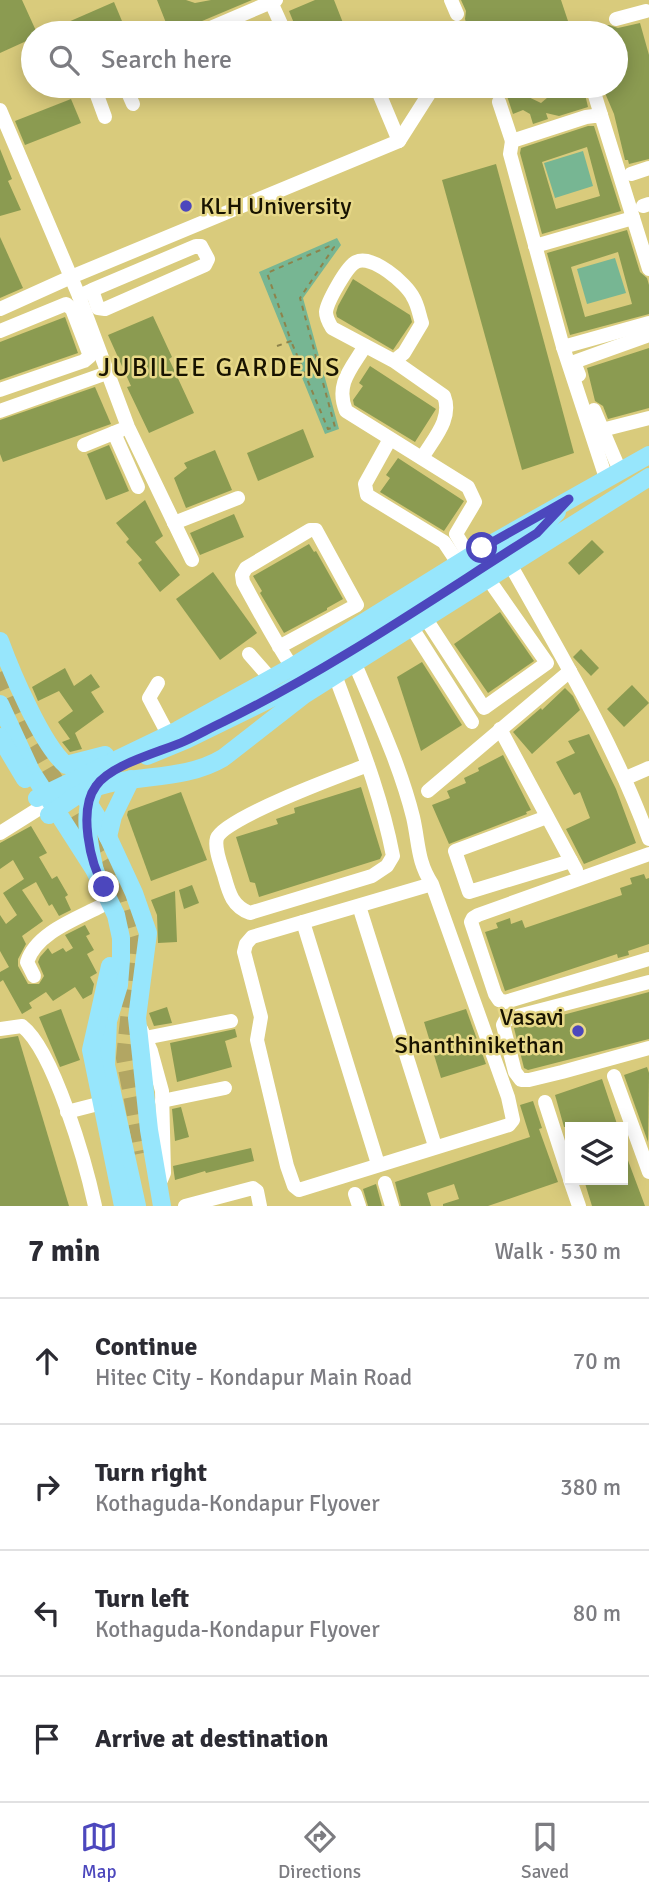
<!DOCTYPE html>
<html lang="en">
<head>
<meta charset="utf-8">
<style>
	:root { --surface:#fff; --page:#f2f2f3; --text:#2b2b33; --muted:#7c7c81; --line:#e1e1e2; --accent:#4c47bd }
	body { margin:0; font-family:Signika,sans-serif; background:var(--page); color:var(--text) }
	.controls { position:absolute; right:21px; bottom:21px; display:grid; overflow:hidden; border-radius:0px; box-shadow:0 4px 18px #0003 }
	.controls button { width:63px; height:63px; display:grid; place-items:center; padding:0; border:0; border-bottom:2px solid var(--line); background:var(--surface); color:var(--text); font:35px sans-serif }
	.stop { position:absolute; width:21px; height:21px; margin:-16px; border:5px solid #4c47bd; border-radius:50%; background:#fff }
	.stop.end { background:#4c47bd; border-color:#fff; box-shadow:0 2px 7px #0008 }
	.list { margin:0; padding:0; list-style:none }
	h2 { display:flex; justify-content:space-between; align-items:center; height:91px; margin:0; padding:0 28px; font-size:30px }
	h2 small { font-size:23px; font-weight:400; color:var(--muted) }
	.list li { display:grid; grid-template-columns:46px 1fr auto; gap:21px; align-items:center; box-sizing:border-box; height:126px; padding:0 28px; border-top:2px solid var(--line) }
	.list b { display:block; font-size:26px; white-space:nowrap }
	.list p { margin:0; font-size:23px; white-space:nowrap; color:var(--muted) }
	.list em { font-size:23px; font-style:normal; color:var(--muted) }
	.icon { flex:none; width:38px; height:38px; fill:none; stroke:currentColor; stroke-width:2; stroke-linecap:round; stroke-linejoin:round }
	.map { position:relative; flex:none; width:649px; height:1206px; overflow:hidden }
	.search { position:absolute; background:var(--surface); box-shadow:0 4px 18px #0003; left:21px; right:21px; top:21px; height:77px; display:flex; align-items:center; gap:18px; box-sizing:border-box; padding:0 24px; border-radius:38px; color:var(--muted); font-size:26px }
	.sheet { height:595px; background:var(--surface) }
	nav { display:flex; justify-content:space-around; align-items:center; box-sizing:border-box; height:98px; border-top:2px solid var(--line); background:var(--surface); font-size:19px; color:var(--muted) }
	nav a { display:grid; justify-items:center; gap:4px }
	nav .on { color:var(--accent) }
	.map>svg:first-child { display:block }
	.green { fill:#77b693 }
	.building { fill:#8b9b51; fill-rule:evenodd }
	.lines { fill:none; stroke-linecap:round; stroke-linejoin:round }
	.major-tunnel { stroke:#b2a663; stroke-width:18; stroke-dasharray:18 9; stroke-linecap:butt }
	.path { stroke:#8d834b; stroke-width:2; stroke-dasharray:5 5; stroke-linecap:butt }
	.minor { stroke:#fff; stroke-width:14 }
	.major { stroke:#97e6fc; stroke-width:18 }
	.route { stroke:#4c47bd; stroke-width:9 }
	.poi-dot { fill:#4c47bd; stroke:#e7d888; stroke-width:2.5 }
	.labels { text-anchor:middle; stroke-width:5; stroke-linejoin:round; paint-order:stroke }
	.poi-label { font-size:24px; fill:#181300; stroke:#e7d888; text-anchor:start }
	.neighbourhood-label { font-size:26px; letter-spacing:2px; fill:#181300; stroke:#e7d888 }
</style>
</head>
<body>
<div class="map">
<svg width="649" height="1206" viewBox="0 0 649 1206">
	<rect width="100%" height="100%" fill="#d9cb7c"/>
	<g class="green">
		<path d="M583,151L593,186L555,198L544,163Z"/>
		<path d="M337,238L341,245L303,298L339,429L325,434L259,272Z"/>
		<path d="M615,258L626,293L587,304L577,269Z"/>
	</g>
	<g class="building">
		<path d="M0,0H22L37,33H33V38L0,53Z"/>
		<path d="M157,0H186L195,3L211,0H252L195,24L190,30L181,33H170Z"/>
		<path d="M315,0H334L347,33H298L289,11Z"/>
		<path d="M461,0H561L572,33H469L465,19L466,11Z"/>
		<path d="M114,2L127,33H43Z"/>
		<path d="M640,23L649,55V159L629,164L628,160H625L614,114L602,86H616V33H588V31L609,25L618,28Z"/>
		<path d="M561,86H583L588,107L559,116L546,113L548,119L533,124L530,114L523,110L513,114L507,96L518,92L541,103Z"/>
		<path d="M71,99L81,123L25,145L15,121Z"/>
		<path d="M588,126H594L621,211L542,234L520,153L521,148ZM587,147L600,196L556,209L542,162Z"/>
		<path d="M0,149L12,179L8,181L21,210L0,216Z"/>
		<path d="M496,164L574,453L522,470L442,180Z"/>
		<path d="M627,230L640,272L647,278L649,285V314L570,335L547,253ZM618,252L632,304L585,317L571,267Z"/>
		<path d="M0,237L23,288L0,298Z"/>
		<path d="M353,279L410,315L412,322L393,350L337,317L336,313L338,306Z"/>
		<path d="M153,316L172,357L169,359L194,413L149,433L127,387L131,386L108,335Z"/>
		<path d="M65,317L78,353L0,380V342Z"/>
		<path d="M649,348V408L608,419L603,406L595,401L587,368Z"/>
		<path d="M370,366L436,409L415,442L354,405L353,400L363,386L359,383Z"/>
		<path d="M95,387L111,424L3,462L0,454V420Z"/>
		<path d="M303,429L314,457L258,481L247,453Z"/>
		<path d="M109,445L129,491L106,500L87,454Z"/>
		<path d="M215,450L232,490L186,508L174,478L187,468L184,463Z"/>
		<path d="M398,458L464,501L444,531L380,492L390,478L386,475Z"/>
		<path d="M145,500L163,536L155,542L180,575L160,592L138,563L142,560L126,542L129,539L116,523Z"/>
		<path d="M234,514L244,537L200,555L190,533Z"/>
		<path d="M592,540L604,552L579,575L568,563Z"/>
		<path d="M309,544L314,552L316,551L343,599L327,608V610L284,633L260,593L262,591L253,576Z"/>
		<path d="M213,572L257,633L220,660L176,599Z"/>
		<path d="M500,612L534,661L488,693L454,644Z"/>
		<path d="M581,649L599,668L591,676L573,657Z"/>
		<path d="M422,662L462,725L421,751L397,677Z"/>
		<path d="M65,668L74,686L91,674L100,687L91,692L104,712L75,733L82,749L70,752L62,742L70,739L58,722L73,711L59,691L38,701L32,687Z"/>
		<path d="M632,685L649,703L624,727L607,709Z"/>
		<path d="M565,688L573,696L580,710L532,754L513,732L541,708L542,710Z"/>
		<path d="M589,734L616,789L636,843L584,864L566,829L590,818L580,792L574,795L556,762L575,753L568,741Z"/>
		<path d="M503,755L531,810L526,812L527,814L449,844L432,805L450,798L447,791L466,783L464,778L479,771L478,768Z"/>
		<path d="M361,787L382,855L380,859L259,897L255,883L250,882L236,837L278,824L276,819L295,813L294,808Z"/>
		<path d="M181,792L207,860L151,881L127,815L128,811Z"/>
		<path d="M31,826L47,853L39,857L52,879L57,876L68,895L65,897L71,910L59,916L52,904L49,906L36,882L22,890L43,921L22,936L26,944L18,959V966L28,984H39L44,976L38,962L40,957L48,948L52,954L63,948L66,952L73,948L65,935L85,925L90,934L86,936L94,950L87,954L97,973L90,977L94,984L92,994L83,999L75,987L53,1001L46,992L29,1003L32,1008L22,1014L3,980L0,982V972L9,967L0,951V915L6,924L17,915L3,893L24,879L13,860L0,869V843Z"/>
		<path d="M644,874L646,879L649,878V944L628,951L629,955L618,958L617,954L505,991L485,932L498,928L496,923L510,918L511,924L522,920L525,928L622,895L620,888L632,884L630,878Z"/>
		<path d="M192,885L199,903L184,909L179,890Z"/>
		<path d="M175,891L177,942L158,943L157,915L151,900Z"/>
		<path d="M649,992V1039L528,1070L524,1068L514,1028Z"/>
		<path d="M167,1007L172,1023L154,1026L149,1013Z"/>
		<path d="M61,1009L80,1060L60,1067L39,1017Z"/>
		<path d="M466,1009L486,1064L441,1078L424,1022Z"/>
		<path d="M235,1029L237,1037L225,1041L232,1067L177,1082L170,1043Z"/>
		<path d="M18,1036L69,1206H0V1039Z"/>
		<path d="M647,1067L649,1073L648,1142L624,1075Z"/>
		<path d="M602,1079L618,1127H564L555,1095Z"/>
		<path d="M533,1101L542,1128L539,1129L558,1182L488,1206H443V1204L459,1199L454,1184L427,1193L431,1206H401L395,1182L530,1137L520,1105Z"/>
		<path d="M181,1107L189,1137L175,1141L172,1109Z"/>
		<path d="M623,1147L645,1206H592L584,1180H623Z"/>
		<path d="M251,1148L254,1161L206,1173L205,1171L175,1180L173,1166Z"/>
		<path d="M376,1184L382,1206H368L363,1189Z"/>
	</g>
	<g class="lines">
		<path class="major-tunnel" d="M0,672L24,728L117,888L136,952L125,1058L143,1153"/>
		<path class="path" d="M277,346L291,341L267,273L332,245L334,247L300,298L335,427L328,429L291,341"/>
		<g class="minor">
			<path d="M451,0L457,14"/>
			<path d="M271,2L285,33"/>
			<path d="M616,19L646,11"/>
			<path d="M199,33L276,0"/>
			<path d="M97,86L94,87L105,117"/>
			<path d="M125,86L133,104"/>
			<path d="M376,86L399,141"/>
			<path d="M592,86L601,115"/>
			<path d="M499,102L512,141"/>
			<path d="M0,110L79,296L128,427L192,560"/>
			<path d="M631,174L649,168"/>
			<path d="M643,206L649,204"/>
			<path d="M535,246L633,218"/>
			<path d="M79,296L92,290L196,246H201L208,259L205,265L105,309L98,308L92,290"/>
			<path d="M0,309L71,277L399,141L434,86"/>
			<path d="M0,331L66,304L72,309L90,356L84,361L0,390"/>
			<path d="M365,346C351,369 335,384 346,411L468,487L475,502L456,534L469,556"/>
			<path d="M563,347L649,323"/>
			<path d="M394,361L404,353L422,323C419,314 418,305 413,297C406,283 372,254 356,262C347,266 327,302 326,312C326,318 329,323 332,328L394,361L444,396C453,419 433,439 422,458"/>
			<path d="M579,375L574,362L649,335"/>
			<path d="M594,410L620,471"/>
			<path d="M0,411L107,373"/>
			<path d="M602,430L649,418"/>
			<path d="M114,433L138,487"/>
			<path d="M390,439L365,484L367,495L444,542L458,563"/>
			<path d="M84,445L121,430"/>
			<path d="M606,478L563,347L510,154L512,141L586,117L601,115L649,269"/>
			<path d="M174,523L238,498"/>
			<path d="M511,566C561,655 614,743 649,839"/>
			<path d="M426,619L484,708L547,663L489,580"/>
			<path d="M412,628L472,722"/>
			<path d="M279,647L357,605L316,530H310L246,568L242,575L243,582C259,611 274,640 292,667"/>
			<path d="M249,654L271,679"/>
			<path d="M355,664C376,714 400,765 413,817C419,843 417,861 432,884L508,1097L513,1120L509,1125L299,1190L294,1186L287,1166L257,1040L261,1017L244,952L246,944L252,937L432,884"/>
			<path d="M335,675C357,735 381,793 393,856L387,866L372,876L250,913C232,906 229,893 224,875C221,865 214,848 217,838C224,818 344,774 368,765"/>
			<path d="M158,683L149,698L168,734"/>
			<path d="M500,729L576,870"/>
			<path d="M626,778L649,768"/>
			<path d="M428,791L570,671"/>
			<path d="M547,817L455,851L469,892L571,861"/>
			<path d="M0,833L43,806"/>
			<path d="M649,854L478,915L473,918L471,922L495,994L499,1000L505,1002L649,959"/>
			<path d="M359,906L435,1146"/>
			<path d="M303,922L378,1164"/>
			<path d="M34,976L27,962C36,933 76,919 101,906"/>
			<path d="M649,982L514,1017L505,1021L503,1025L515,1072L521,1080H529L562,1072L649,1048"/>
			<path d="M0,1029L22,1026C54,1051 86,1164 95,1206"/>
			<path d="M141,1029L151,1051L162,1091L164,1173L161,1180"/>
			<path d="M145,1038L231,1021"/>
			<path d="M614,1076L649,1172"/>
			<path d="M162,1101L225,1088"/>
			<path d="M545,1102L570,1179"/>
			<path d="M67,1112L102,1103"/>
			<path d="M570,1180L579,1206"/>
			<path d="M385,1183L392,1206"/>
			<path d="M355,1194L359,1206"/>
			<path d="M185,1206L253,1188L257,1191L260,1206"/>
		</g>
		<g class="major">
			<path d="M0,641C11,671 42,745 66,765L105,755"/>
			<path d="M0,704L31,771L95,871L116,915L121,938V960L119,985L108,1021L106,1065L137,1206"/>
			<path d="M0,737L25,779"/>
			<path d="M147,756L186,740L286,691L537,533L557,512"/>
			<path d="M37,798L178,730L292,667L482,549L649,455"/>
			<path d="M87,801L103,826L134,893L148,933L137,1018L149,1130L162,1206"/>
			<path d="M49,815C61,807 73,796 86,791C130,772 181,783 223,758L304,695L649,477"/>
			<path d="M108,837L113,816L131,779"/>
			<path d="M95,871C89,843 80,808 98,783"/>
			<path d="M110,966L91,1050L123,1206"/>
		</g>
	</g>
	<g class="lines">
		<path class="route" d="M104,887C90,863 78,810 96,786C111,764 161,752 185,741C198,735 210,728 223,722C333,668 434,598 537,533L569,499L482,548"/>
	</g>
	<g class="poi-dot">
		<circle cx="186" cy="206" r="7"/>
		<circle cx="578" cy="1031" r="7"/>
	</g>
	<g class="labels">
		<g class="poi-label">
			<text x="200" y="214">KLH University</text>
			<text x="564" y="1025" text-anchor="end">Vasavi<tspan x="564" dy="28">Shanthinikethan</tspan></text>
		</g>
		<g class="neighbourhood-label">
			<text x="220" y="376">JUBILEE GARDENS</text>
		</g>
	</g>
</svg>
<div class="controls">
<button><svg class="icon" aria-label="layers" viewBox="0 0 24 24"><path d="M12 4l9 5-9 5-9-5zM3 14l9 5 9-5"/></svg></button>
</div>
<div class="stop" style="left:482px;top:548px"></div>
<div class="stop end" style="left:104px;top:887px"></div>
<div class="search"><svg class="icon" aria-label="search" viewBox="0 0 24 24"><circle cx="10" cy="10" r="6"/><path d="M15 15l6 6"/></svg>Search here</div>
</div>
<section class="sheet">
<h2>7 min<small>Walk · 530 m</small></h2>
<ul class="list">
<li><svg class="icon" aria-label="ahead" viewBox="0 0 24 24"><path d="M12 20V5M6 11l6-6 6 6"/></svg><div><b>Continue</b><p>Hitec City - Kondapur Main Road</p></div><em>70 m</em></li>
<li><svg class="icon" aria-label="right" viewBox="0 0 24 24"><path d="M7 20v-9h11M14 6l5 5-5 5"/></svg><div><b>Turn right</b><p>Kothaguda-Kondapur Flyover</p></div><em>380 m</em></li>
<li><svg class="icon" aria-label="left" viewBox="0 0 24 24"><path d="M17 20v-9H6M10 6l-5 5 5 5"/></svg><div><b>Turn left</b><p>Kothaguda-Kondapur Flyover</p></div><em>80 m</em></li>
<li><svg class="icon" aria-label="arrive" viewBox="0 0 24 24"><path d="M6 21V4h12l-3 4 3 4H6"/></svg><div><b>Arrive at destination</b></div></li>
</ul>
</section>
<nav>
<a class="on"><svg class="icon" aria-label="map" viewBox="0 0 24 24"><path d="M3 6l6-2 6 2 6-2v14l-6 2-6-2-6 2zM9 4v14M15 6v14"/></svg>Map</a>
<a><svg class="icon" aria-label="directions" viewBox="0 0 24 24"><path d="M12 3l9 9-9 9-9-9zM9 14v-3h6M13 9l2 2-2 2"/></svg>Directions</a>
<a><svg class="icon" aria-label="saved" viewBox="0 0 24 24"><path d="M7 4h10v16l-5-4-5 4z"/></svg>Saved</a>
</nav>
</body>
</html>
